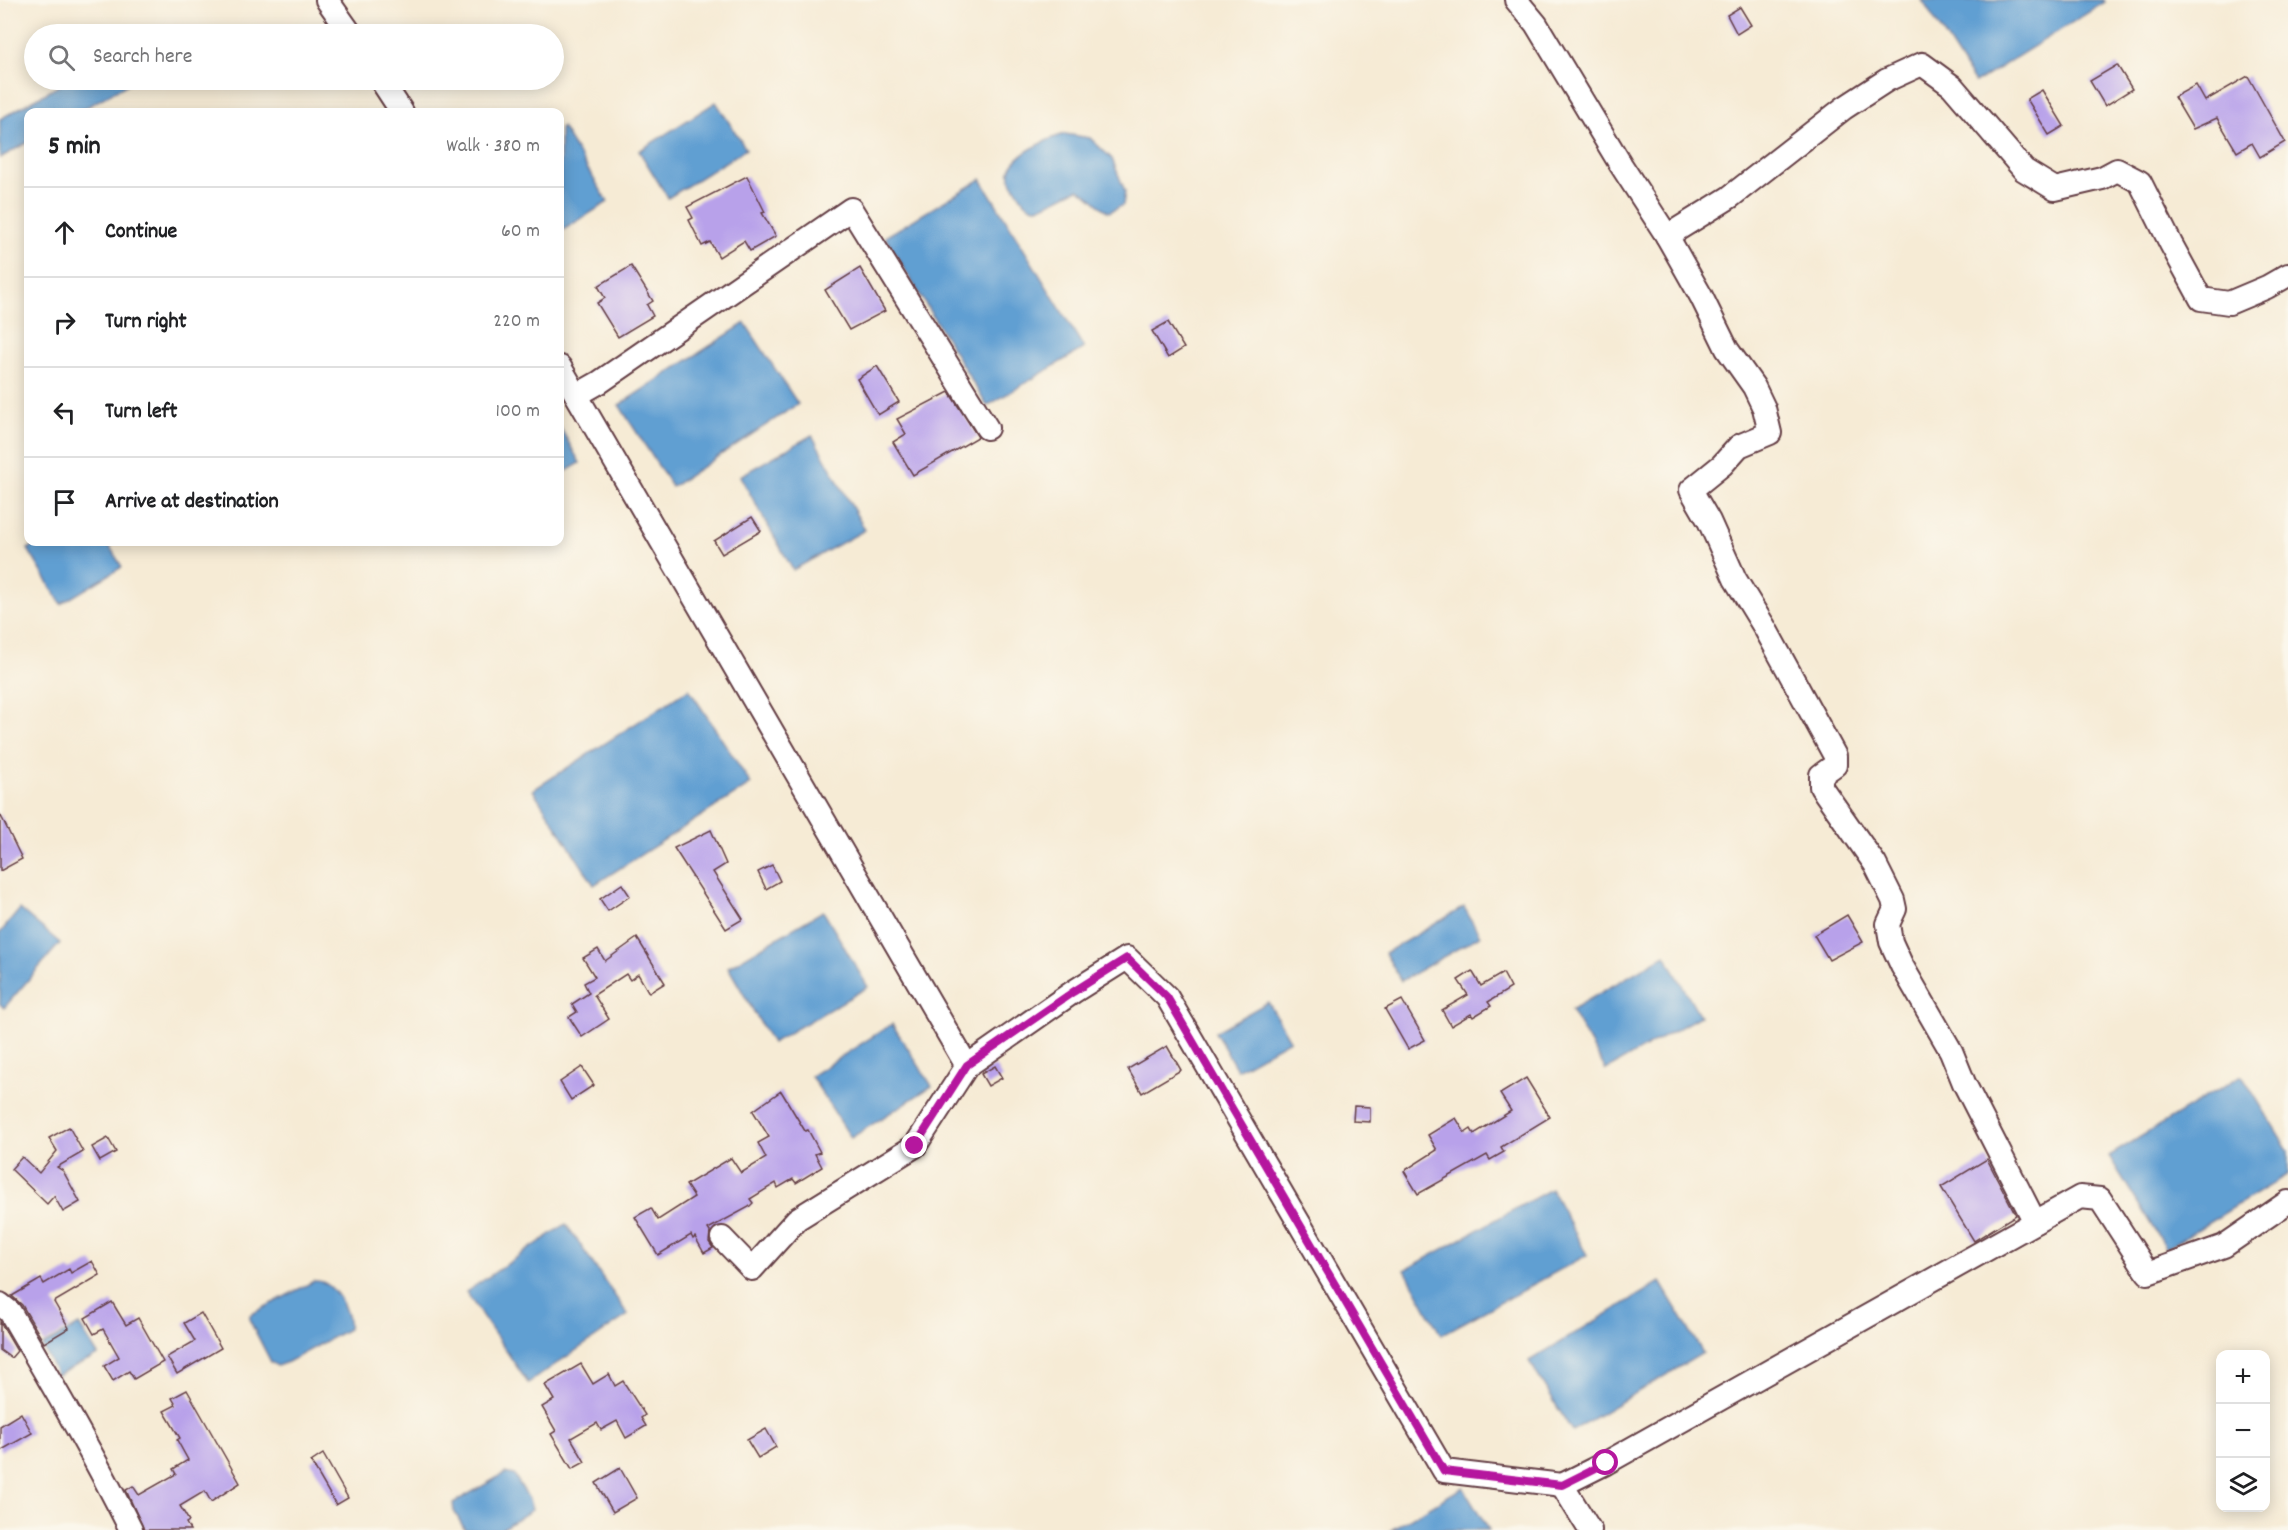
<!DOCTYPE html>
<html lang="en">
<head>
<meta charset="utf-8">
<style>
	:root { --surface:#fff; --page:#f2f2f2; --text:#202124; --muted:#757577; --line:#e0e0e0 }
	body { margin:0; font-family:Dekko,sans-serif; background:var(--page); color:var(--text) }
	.controls { position:absolute; right:18px; bottom:18px; display:grid; overflow:hidden; border-radius:12px; box-shadow:0 3px 15px #0003 }
	.controls button { width:54px; height:54px; display:grid; place-items:center; padding:0; border:0; border-bottom:2px solid var(--line); background:var(--surface); color:var(--text); font:30px sans-serif }
	.stop { position:absolute; width:18px; height:18px; margin:-14px; border:4px solid #b5179e; border-radius:50%; background:#fff }
	.stop.end { background:#b5179e; border-color:#fff; box-shadow:0 2px 6px #0008 }
	.list { margin:0; padding:0; list-style:none }
	h2 { display:flex; justify-content:space-between; align-items:center; height:78px; margin:0; padding:0 24px; font-size:26px }
	h2 small { font-size:20px; font-weight:400; color:var(--muted) }
	.list li { display:grid; grid-template-columns:39px 1fr auto; gap:18px; align-items:center; box-sizing:border-box; height:90px; padding:0 24px; border-top:2px solid var(--line) }
	.list b { display:block; font-size:22px; white-space:nowrap }
	.list em { font-size:20px; font-style:normal; color:var(--muted) }
	.icon { flex:none; width:33px; height:33px; fill:none; stroke:currentColor; stroke-width:2; stroke-linecap:round; stroke-linejoin:round }
	.map { position:relative; flex:none; width:2288px; height:1530px; overflow:hidden }
	.search { position:absolute; background:var(--surface); box-shadow:0 3px 15px #0003; left:24px; top:24px; width:540px; height:66px; display:flex; align-items:center; gap:15px; box-sizing:border-box; padding:0 21px; border-radius:33px; color:var(--muted); font-size:22px }
	.panel { position:absolute; background:var(--surface); box-shadow:0 3px 15px #0003; left:24px; top:108px; width:540px; height:438px; border-radius:12px }
	.map>svg:first-child { display:block }
	.water { fill:#609fd2; stroke:#555f7e; stroke-width:1.5 }
	.building { fill:#b8a1ea }
	.lines { fill:none; stroke-linecap:round; stroke-linejoin:round }
	.minor-casing { stroke:#643e44; stroke-width:26 }
	.minor { stroke:#fff; stroke-width:22 }
	.route { stroke:#b5179e; stroke-width:8 }
</style>
</head>
<body>
<div class="map">
<svg width="2288" height="1530" viewBox="0 0 2288 1530">
	<rect width="100%" height="100%" fill="#fbf7ec"/>
	<filter id="ink" filterUnits="userSpaceOnUse"><feTurbulence type="fractalNoise" baseFrequency=".0167" numOctaves="2"/><feDisplacementMap in="SourceGraphic" scale="12" xChannelSelector="R" yChannelSelector="G"/><feConvolveMatrix kernelMatrix="1 2 1 2 8 2 1 2 1" color-interpolation-filters="sRGB"/></filter>
	<filter id="wash" filterUnits="userSpaceOnUse"><feTurbulence type="fractalNoise" baseFrequency=".008" numOctaves="4" result="noise"/><feDisplacementMap in="SourceGraphic" scale="24" xChannelSelector="R" yChannelSelector="G"/><feGaussianBlur stdDeviation="1.35" result="paint"/><feColorMatrix in="noise" values="0 0 0 0 0 0 0 0 0 0 0 0 0 0 0 0 0 1.4 0 .05"/><feComposite in="paint" operator="in"/></filter>
	<g filter="url(#wash)">
		<rect width="100%" height="100%" fill="#f6ebd5"/>
		<g class="water">
			<path d="M1922,0H2104L2105,2L1975,83Z"/>
			<path d="M69,80H135L78,112H28V142L0,158V119Z"/>
			<path d="M716,102L746,149L668,198L639,151Z"/>
			<path d="M562,127L608,202L560,232V129Z"/>
			<path d="M1065,134L1090,138L1112,159L1125,191L1123,205L1109,212C1096,205 1091,194 1078,189C1070,192 1040,209 1036,208C1026,207 1021,197 1016,189C1014,186 1010,181 1010,177C1005,157 1050,138 1065,134Z"/>
			<path d="M981,179L1084,348L987,406L885,237Z"/>
			<path d="M745,323L798,404L672,487L619,405Z"/>
			<path d="M560,427L580,463L560,475Z"/>
			<path d="M812,435L865,530L793,570L740,476Z"/>
			<path d="M40,542H107L122,567L61,604L28,549Z"/>
			<path d="M689,689L751,784L594,885L533,790Z"/>
			<path d="M1464,907L1480,936L1401,981L1385,953Z"/>
			<path d="M20,909L60,943L4,1008L0,1004V933Z"/>
			<path d="M823,911L868,987L772,1043L728,967Z"/>
			<path d="M1665,955L1700,1016L1606,1070L1571,1010Z"/>
			<path d="M1268,1002L1290,1040L1237,1070L1215,1032Z"/>
			<path d="M892,1024L932,1086L851,1138L811,1076Z"/>
			<path d="M2242,1075L2288,1150V1174L2166,1249L2109,1156Z"/>
			<path d="M1551,1189L1587,1255L1441,1335L1405,1270Z"/>
			<path d="M566,1224L628,1315L528,1383L466,1292Z"/>
			<path d="M314,1281C334,1279 351,1313 348,1329L288,1362L277,1366L271,1362L250,1321V1315Z"/>
			<path d="M1660,1282L1703,1353L1572,1431L1529,1361Z"/>
			<path d="M79,1325L98,1355L57,1375L42,1346Z"/>
			<path d="M505,1473L514,1475L529,1499L532,1510L500,1530H465L454,1511L453,1503Z"/>
			<path d="M1463,1487L1489,1530H1391Z"/>
		</g>
		<g id="blocks">
			<g class="building">
				<path d="M1740,7L1751,25L1737,34L1727,15Z"/>
				<path d="M2117,65L2132,89L2105,106L2090,81Z"/>
				<path d="M2248,76L2285,142L2260,157L2252,143L2237,152L2217,118L2193,129L2174,97L2196,85L2205,101Z"/>
				<path d="M2042,90L2064,126L2049,135L2027,99Z"/>
				<path d="M747,176L765,212L762,213L776,236L750,251L744,241L719,257L710,242L702,246L689,220L693,218L687,207Z"/>
				<path d="M631,266L653,301L647,305L653,316L618,337L597,303L605,298L598,286Z"/>
				<path d="M860,268L885,311L849,330L825,290Z"/>
				<path d="M1168,322L1184,348L1168,358L1152,331Z"/>
				<path d="M877,366L899,402L878,415L857,379Z"/>
				<path d="M949,392L978,437L913,475L893,442L906,434L897,419Z"/>
				<path d="M752,517L761,531L722,554L714,541Z"/>
				<path d="M0,814L22,859L0,871Z"/>
				<path d="M711,830L726,864L713,872L743,919L726,929L674,848Z"/>
				<path d="M772,865L780,881L766,889L758,872Z"/>
				<path d="M622,884L630,896L608,911L600,899Z"/>
				<path d="M1847,915L1863,942L1829,960L1814,935Z"/>
				<path d="M637,938L665,983L649,993L638,974L630,980L626,974L594,995L609,1019L582,1037L569,1017L577,1012L572,1004L589,993L584,983L595,977L583,958L598,949L605,961Z"/>
				<path d="M1472,971L1481,986L1503,973L1511,988L1488,1002L1491,1006L1473,1017L1471,1014L1451,1026L1442,1010L1468,995L1458,980Z"/>
				<path d="M1402,1000L1425,1040L1408,1049L1385,1009Z"/>
				<path d="M1167,1046L1181,1070L1142,1093L1128,1069Z"/>
				<path d="M995,1066L1002,1078L988,1086L981,1074Z"/>
				<path d="M582,1067L594,1085L571,1100L560,1082Z"/>
				<path d="M1526,1078L1550,1117L1501,1147L1504,1152L1490,1160L1487,1155L1418,1194L1404,1171L1437,1150L1428,1135L1456,1118L1465,1133L1471,1129L1474,1134L1511,1111L1500,1094Z"/>
				<path d="M781,1091L805,1131L808,1130L820,1152L815,1154L822,1167L796,1183L793,1179L778,1188L776,1183L750,1199L753,1203L749,1207L708,1229L710,1232L709,1242L713,1248L704,1253L695,1237L693,1239L691,1235L658,1255L635,1217L651,1208L658,1220L694,1197L686,1185L731,1158L741,1173L766,1158L758,1143L769,1137L753,1111Z"/>
				<path d="M1354,1106L1370,1107V1122L1353,1121Z"/>
				<path d="M69,1127L83,1152L57,1167L63,1171L80,1202L63,1212L54,1196L47,1204L11,1169L22,1157L39,1173L57,1151L49,1138Z"/>
				<path d="M108,1138L116,1152L100,1161L92,1147Z"/>
				<path d="M1987,1159L2016,1215L1974,1241L1941,1187Z"/>
				<path d="M92,1261L100,1275L54,1302L69,1328L44,1343L22,1305L12,1296L41,1279L44,1284L69,1269L71,1273Z"/>
				<path d="M112,1302L126,1325L138,1318L163,1362L134,1379L129,1371L113,1381L104,1366L119,1357L103,1329L94,1334L85,1318Z"/>
				<path d="M201,1313L221,1348L177,1374L167,1357L195,1341L184,1323Z"/>
				<path d="M0,1322L17,1351L11,1358L0,1350Z"/>
				<path d="M581,1364L593,1384L609,1374L615,1386L623,1381L645,1415L641,1418L646,1426L626,1438L617,1421L601,1430L597,1423L571,1438L585,1462L572,1469L551,1434L556,1431L542,1407L554,1400L545,1385Z"/>
				<path d="M187,1390L240,1483L211,1502L205,1491L180,1506L189,1521L186,1523L190,1530H144L126,1490L133,1486L139,1495L176,1474L173,1469L188,1460L177,1440L180,1438L164,1411L176,1405L172,1398Z"/>
				<path d="M21,1413L32,1433L0,1451V1426Z"/>
				<path d="M766,1429L776,1447L758,1458L747,1440Z"/>
				<path d="M323,1454L348,1498L336,1505L311,1462Z"/>
				<path d="M620,1468L637,1498L613,1512L596,1483Z"/>
			</g>
		</g>
	</g>
	<g filter="url(#ink)">
		<use href="#blocks" fill-opacity="0" stroke="#643e44" stroke-width="1.5"/>
		<g class="lines">
			<g class="minor-casing">
				<g id="minor">
					<path d="M327,0L351,34"/>
					<path d="M1516,0L1536,24L1621,165L1667,236"/>
					<path d="M381,80L402,112"/>
					<path d="M560,367L967,1066"/>
					<path d="M577,395L600,382L851,209L987,428"/>
					<path d="M2035,1222L1964,1083L1951,1051L1902,966L1891,942L1888,924L1895,909L1893,900L1875,864L1821,787V775L1835,765V756L1765,628L1735,579L1709,521L1691,490L1722,465L1739,446L1770,433L1764,408L1754,387L1727,349L1701,296L1667,236L1730,197L1844,108L1887,80L1922,64L1952,86L2024,170L2055,189L2102,178L2117,170L2140,182L2171,244L2201,299L2229,303L2267,287L2288,275"/>
					<path d="M722,1238L752,1269L797,1219L915,1146L967,1066L1073,992L1127,958L1167,997L1444,1471L1562,1485"/>
					<path d="M0,1304L10,1312C52,1384 94,1455 131,1530"/>
					<path d="M1590,1530L1562,1485L1606,1463L2080,1197L2100,1199L2148,1273L2224,1246L2288,1202"/>
				</g>
			</g>
			<use href="#minor" class="minor"/>
		</g>
	</g>
	<g class="lines" filter="url(#ink)">
		<path class="route" d="M915,1146L967,1065L1073,992L1127,958L1167,997L1444,1471L1562,1485L1606,1463"/>
	</g>
</svg>
<div class="controls">
<button>+</button>
<button>−</button>
<button><svg class="icon" aria-label="layers" viewBox="0 0 24 24"><path d="M12 4l9 5-9 5-9-5zM3 14l9 5 9-5"/></svg></button>
</div>
<div class="stop" style="left:1606px;top:1463px"></div>
<div class="stop end" style="left:915px;top:1146px"></div>
<div class="search"><svg class="icon" aria-label="search" viewBox="0 0 24 24"><circle cx="10" cy="10" r="6"/><path d="M15 15l6 6"/></svg>Search here</div>
<section class="panel">
<h2>5 min<small>Walk · 380 m</small></h2>
<ul class="list">
<li><svg class="icon" aria-label="ahead" viewBox="0 0 24 24"><path d="M12 20V5M6 11l6-6 6 6"/></svg><div><b>Continue</b></div><em>60 m</em></li>
<li><svg class="icon" aria-label="right" viewBox="0 0 24 24"><path d="M7 20v-9h11M14 6l5 5-5 5"/></svg><div><b>Turn right</b></div><em>220 m</em></li>
<li><svg class="icon" aria-label="left" viewBox="0 0 24 24"><path d="M17 20v-9H6M10 6l-5 5 5 5"/></svg><div><b>Turn left</b></div><em>100 m</em></li>
<li><svg class="icon" aria-label="arrive" viewBox="0 0 24 24"><path d="M6 21V4h12l-3 4 3 4H6"/></svg><div><b>Arrive at destination</b></div></li>
</ul>
</section>
</div>
</body>
</html>
